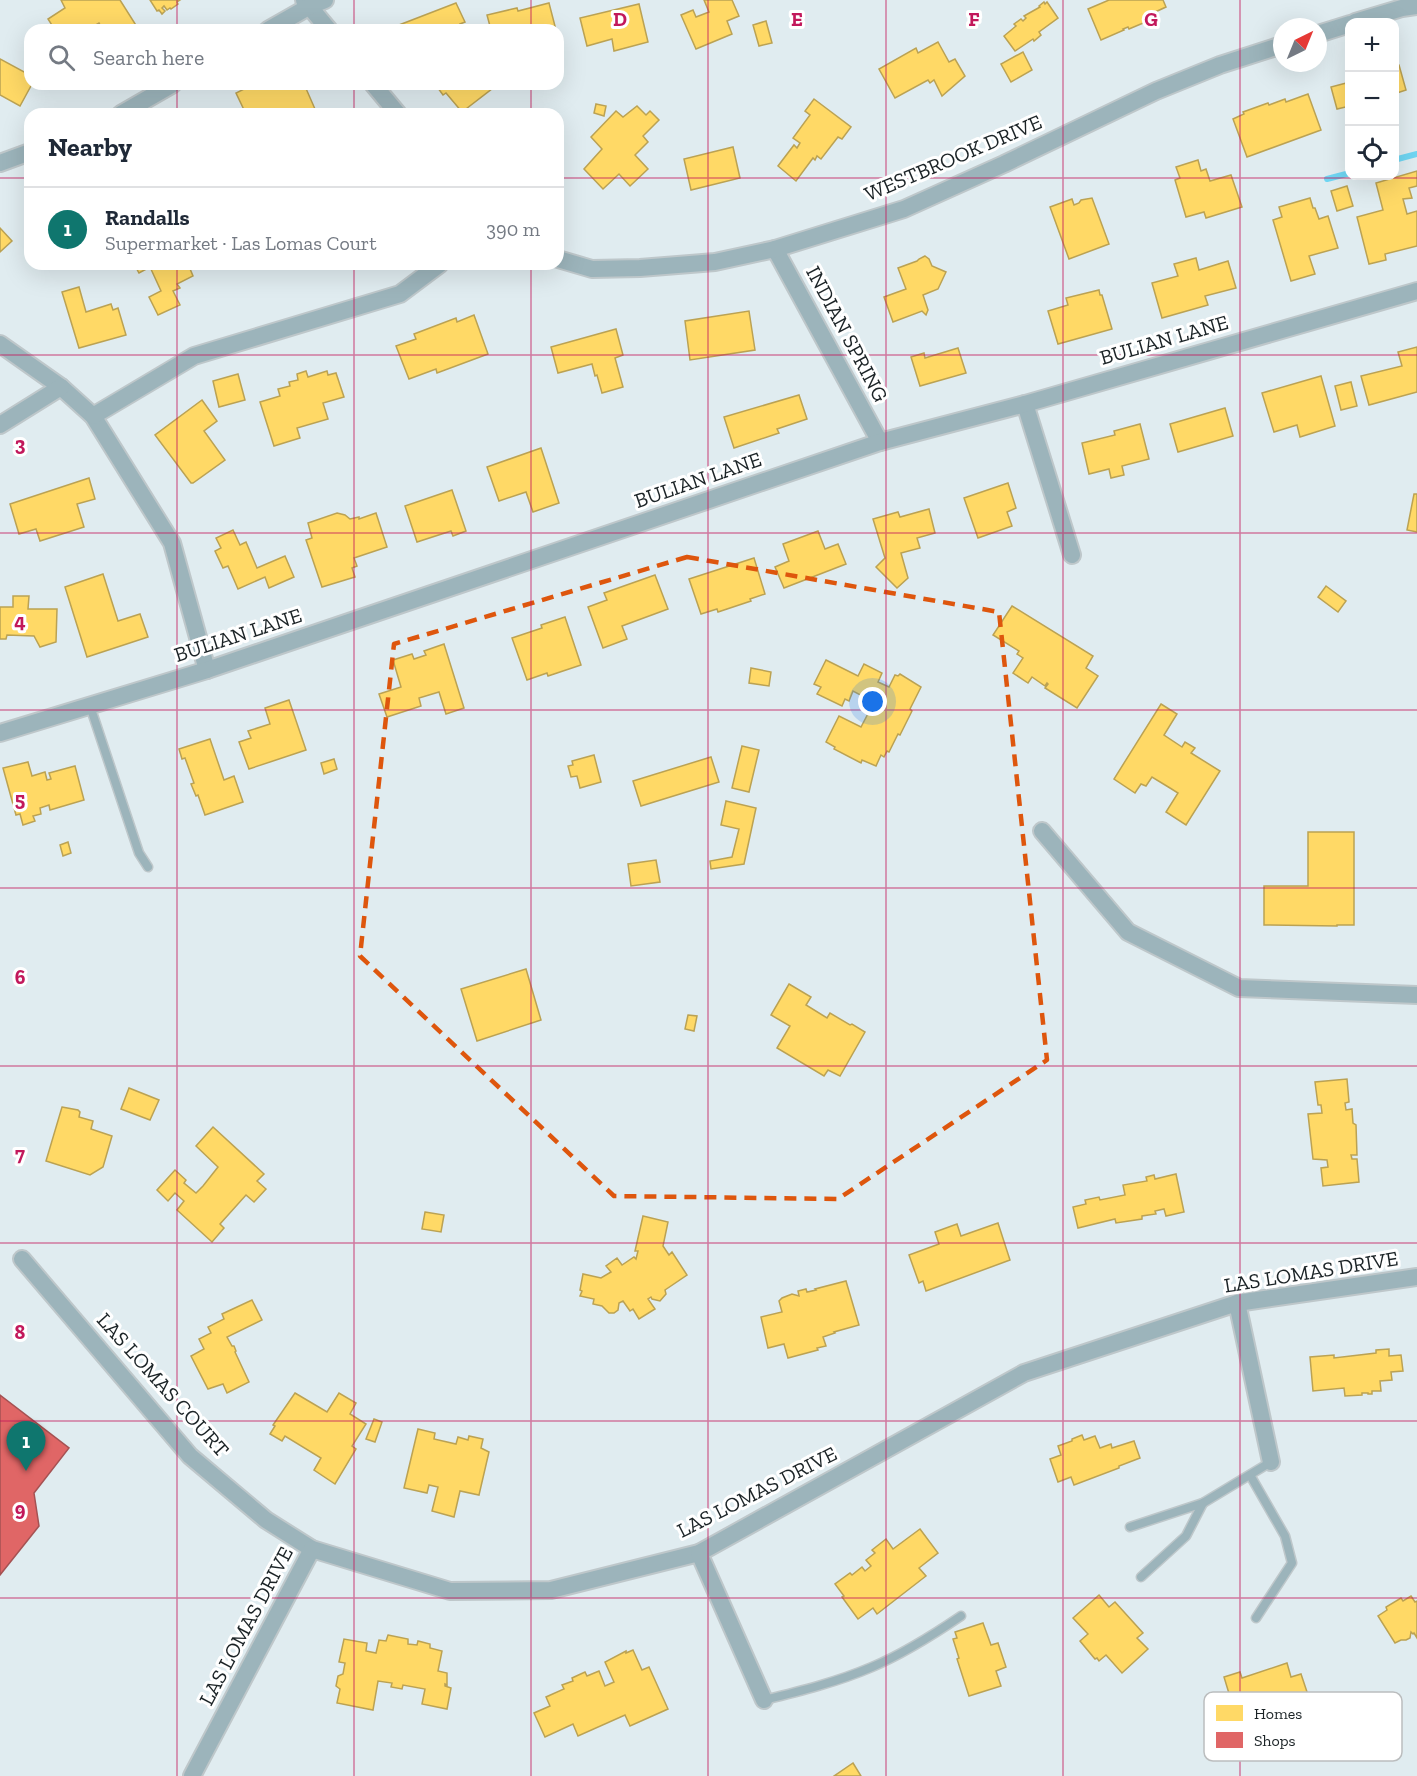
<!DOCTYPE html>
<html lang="en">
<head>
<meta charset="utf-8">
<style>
	:root { --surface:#fff; --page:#f2f2f3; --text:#1f2937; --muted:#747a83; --line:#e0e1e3; --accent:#0f766e }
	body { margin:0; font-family:"Zilla Slab",serif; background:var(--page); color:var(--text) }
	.controls { position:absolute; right:18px; top:18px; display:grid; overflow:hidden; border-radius:12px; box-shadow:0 6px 24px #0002 }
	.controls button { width:54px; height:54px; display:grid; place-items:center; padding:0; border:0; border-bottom:2px solid var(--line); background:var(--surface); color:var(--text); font:30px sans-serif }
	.compass { position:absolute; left:1273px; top:18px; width:54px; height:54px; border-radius:50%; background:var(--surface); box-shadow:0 6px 24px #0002; rotate:43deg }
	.you { position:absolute; left:873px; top:702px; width:21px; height:21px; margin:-15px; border:4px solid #fff; border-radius:50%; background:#1a73e8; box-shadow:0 0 0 9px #1a73e833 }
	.badge { display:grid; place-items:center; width:39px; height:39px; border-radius:50%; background:var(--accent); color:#fff; font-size:20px; font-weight:700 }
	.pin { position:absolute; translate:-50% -50px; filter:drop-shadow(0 2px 3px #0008) }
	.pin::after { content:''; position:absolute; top:32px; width:21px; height:18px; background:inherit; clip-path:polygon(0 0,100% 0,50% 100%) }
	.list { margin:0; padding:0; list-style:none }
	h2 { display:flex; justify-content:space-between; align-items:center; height:78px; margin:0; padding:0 24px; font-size:26px }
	h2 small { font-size:20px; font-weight:400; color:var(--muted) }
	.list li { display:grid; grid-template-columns:39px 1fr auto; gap:18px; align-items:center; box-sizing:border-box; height:84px; padding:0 24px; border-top:2px solid var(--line) }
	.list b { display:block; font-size:22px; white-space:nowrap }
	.list p { margin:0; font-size:20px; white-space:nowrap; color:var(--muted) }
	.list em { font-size:20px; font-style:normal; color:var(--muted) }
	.icon { flex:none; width:33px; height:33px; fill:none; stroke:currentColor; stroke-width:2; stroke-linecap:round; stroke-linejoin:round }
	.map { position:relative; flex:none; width:1417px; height:1776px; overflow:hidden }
	.search { position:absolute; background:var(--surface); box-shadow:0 6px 24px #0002; left:24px; top:24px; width:540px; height:66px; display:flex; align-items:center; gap:15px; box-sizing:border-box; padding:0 21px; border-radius:18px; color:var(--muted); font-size:22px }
	.panel { position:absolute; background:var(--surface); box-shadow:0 6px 24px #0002; left:24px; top:108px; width:540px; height:162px; border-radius:18px }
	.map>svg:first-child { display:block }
	.homes { fill:#ffd966; stroke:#bba253; stroke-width:1.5 }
	.shops { fill:#e06666; stroke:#a55253; stroke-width:1.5 }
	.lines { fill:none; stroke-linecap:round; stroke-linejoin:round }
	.stream { stroke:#6fd6f3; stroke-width:6 }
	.lane-casing { stroke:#bec7ca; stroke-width:11 }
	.street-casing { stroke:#bec7ca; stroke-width:20 }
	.lane { stroke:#9cb4bb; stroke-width:8 }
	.street { stroke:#9cb4bb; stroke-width:16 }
	.marked { fill:none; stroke:#de560d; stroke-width:4.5; stroke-dasharray:12 8; stroke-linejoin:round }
	.grid { fill:none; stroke:#c2185b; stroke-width:1.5; stroke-opacity:0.55 }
	.labels { text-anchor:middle; stroke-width:6; stroke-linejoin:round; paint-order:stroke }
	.street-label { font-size:21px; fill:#1b2326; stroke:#fff }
	.key { fill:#fff; stroke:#bbbdbe; stroke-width:1.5 }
	.key-label { font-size:16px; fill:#1b2326 }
	.grid-label { font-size:20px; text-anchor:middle; font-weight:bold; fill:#c2185b; stroke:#fff; stroke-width:6; stroke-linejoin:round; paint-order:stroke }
</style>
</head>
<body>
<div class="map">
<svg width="1417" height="1776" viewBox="0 0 1417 1776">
	<rect width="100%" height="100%" fill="#e0ecf0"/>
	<g class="homes">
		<path d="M61,0H120L139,30H103L99,23L87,30H55L48,19L65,8Z"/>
		<path d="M150,0H180L177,2L178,4L171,9L170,8L167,10L164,6L162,8L165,11L162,14L159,10L157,11Z"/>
		<path d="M704,0H732L739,16L727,21L732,34L696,49L681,15L693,10L696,17L709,12Z"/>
		<path d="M1109,0H1163L1166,7L1153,13L1155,18L1129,29L1128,27L1123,29L1124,30L1101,40L1088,9Z"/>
		<path d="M1044,2L1045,4L1047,2L1058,18L1039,32L1041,35L1034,41L1033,39L1015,51L1004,36L1016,26L1014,24L1021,19L1023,21L1026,18L1024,16L1040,7L1039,6Z"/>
		<path d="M456,3L465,22L460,24L463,30H401L399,25Z"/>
		<path d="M549,3L556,30H491L487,15L517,8L518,11Z"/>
		<path d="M639,4L648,42L614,51L612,39L587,46L580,18Z"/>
		<path d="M766,21L772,43L759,46L753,25Z"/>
		<path d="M938,42L949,62L955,59L965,76L942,96L934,80L930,83L928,80L895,98L879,69L916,48L918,53Z"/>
		<path d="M1023,52L1032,70L1011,82L1001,64Z"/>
		<path d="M0,59L28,74L26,78L30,81V84H32L20,106L0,95Z"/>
		<path d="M1399,65L1406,90L1394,94V66Z"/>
		<path d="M1350,82V106L1337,109L1331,87Z"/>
		<path d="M254,84H304L315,109L304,114H266L264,110L255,114H246L236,93Z"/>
		<path d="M435,84H490L493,88L462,112L446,93L443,95Z"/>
		<path d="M1308,94L1321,130L1247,157L1233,119L1244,114L1243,112L1268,103L1269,105L1285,99L1286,102Z"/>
		<path d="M814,99L851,127L842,139L838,137L821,159L817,156L815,160L813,158L796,181L778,166L794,145L797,148L800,143L793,138L810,115L805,111Z"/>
		<path d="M596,104L606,106L604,116L594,113Z"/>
		<path d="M637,106L646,115L650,111L659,120L643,136L648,142L635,155L648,169L630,186L619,174L603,189L584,169L602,149L591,137L616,111L623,117Z"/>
		<path d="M733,147L740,178L691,190L684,159Z"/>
		<path d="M1198,160L1201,171L1206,169L1210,181L1231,175L1242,207L1206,218L1204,212L1186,217L1175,180L1180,178L1176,167Z"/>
		<path d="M1417,171V186L1409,188L1412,198L1403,199L1407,214L1417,211V246L1385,254L1386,260L1369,264L1357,217L1383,210L1376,183Z"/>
		<path d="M1347,186L1353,206L1337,211L1331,191Z"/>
		<path d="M1092,198L1109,244L1069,259L1050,207L1072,199L1074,205L1079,203L1081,200Z"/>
		<path d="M1310,198L1313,208H1315L1319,219L1328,216L1338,248L1309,256L1315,274L1291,281L1273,220L1282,217L1279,207Z"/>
		<path d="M0,228L12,241L0,252Z"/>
		<path d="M925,256L929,259L932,266L946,272L938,289L923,295L928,310L926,315L922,311L893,322L884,297L906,289L898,268L917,261L919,259Z"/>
		<path d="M1196,258L1199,270L1228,261L1236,288L1205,296L1208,305L1162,318L1152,283L1178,276L1174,264Z"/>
		<path d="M134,264H188L193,276L177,284L180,288L173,291L180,305L158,315L149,297L161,291L150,267L139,273Z"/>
		<path d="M79,287L86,312L111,304L113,310L118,308L126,335L79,348L62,292Z"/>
		<path d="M1099,290L1100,295H1102L1112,329L1058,344L1048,311L1068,305L1066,298Z"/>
		<path d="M749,311L755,350L690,360L685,321Z"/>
		<path d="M474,315L488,354L437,373L436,369L409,379L396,346L416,339L414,334L456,318L457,322Z"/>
		<path d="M616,329L623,355L615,358L623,387L602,393L597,375L595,376L592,364L558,373L551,347Z"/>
		<path d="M1417,347V392L1369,405L1361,376L1402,366L1398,352Z"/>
		<path d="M958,348L966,373L920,386L911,357L924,353L925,358Z"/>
		<path d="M306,371L308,377L327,371L328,375L336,373L344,397L323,403L328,419L297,428L300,438L274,446L260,402L280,396L278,389L290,386L289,382L298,380L297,374Z"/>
		<path d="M238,374L245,400L219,407L213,381Z"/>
		<path d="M1321,376L1335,426L1300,437L1297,425L1274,432L1262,393Z"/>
		<path d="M1351,382L1357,406L1341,410L1335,386Z"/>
		<path d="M799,395L807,419L777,429L779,433L734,448L724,417Z"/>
		<path d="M202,400L217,421L204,431L225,460L193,483H191L155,435Z"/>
		<path d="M1225,408L1233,436L1178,452L1170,424Z"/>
		<path d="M1140,424L1149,459L1122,466L1124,475L1111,478L1109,469L1089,474L1082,443L1115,435L1114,431Z"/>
		<path d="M541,448L559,503L533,512L526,492L499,501L487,467Z"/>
		<path d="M89,478L95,499L77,504L84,527L40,541L36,529L19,534L10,504Z"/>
		<path d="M1008,483L1016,508L1007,512L1012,526L978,538L964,498Z"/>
		<path d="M452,490L466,531L453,536L451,531L417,542L405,506Z"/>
		<path d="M1414,494H1417V532L1407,530Z"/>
		<path d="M929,509L935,533L917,538L920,548L901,553L908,578L897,588L876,567L885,558L873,519L898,512L900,517Z"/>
		<path d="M337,513L345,515L350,519L359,517V519L376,513L387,547L354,558L357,566L352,568L355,577L322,587L306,540L312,538L308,523Z"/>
		<path d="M233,530L240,545L246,542L257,568L285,556L294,577L269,588L265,577L238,589L228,566L223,568L215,551L221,548L216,538Z"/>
		<path d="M818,531L825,549L838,544L846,564L784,588L775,567L789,561L783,544Z"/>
		<path d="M754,558L765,594L750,599L751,601L718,612L717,609L701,614L689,579Z"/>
		<path d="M103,574L118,621L140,614L148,637L87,657L65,587Z"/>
		<path d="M655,575L668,609L622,626L627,639L603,648L588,607L607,600L604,593Z"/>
		<path d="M1326,586L1346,601L1338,612L1318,597Z"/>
		<path d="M13,596H29L28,609H57L56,642L40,647L34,636L7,635L6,639H0V607H13Z"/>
		<path d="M1012,606L1093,656L1086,668L1098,676L1077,708L1045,688L1048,684L1047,683L1045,686L1032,677L1028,683L1013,673L1023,658L1017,654L1019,651L993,635Z"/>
		<path d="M565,617L581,665L548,676L547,673L527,680L512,638L542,628L541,625Z"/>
		<path d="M444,644L464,708L446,714L439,692L419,698L421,706L387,717L379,694L401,687L393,660L412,654L414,659L426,655L424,651Z"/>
		<path d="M826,660L858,676L864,664L882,673L878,682L889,687L895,675L898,676L900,674L921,687L910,709L912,711L900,735L898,734L889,752L887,751L884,757L881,755L876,766L862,760L861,763L834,749L835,747L826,742L839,716L861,727L874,702L853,691L849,701L845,699L842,706L817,694L821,687L814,684Z"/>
		<path d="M751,668L771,672L769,686L749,683Z"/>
		<path d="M289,700L306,750L249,769L239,742L251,738L248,731L270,724L265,708Z"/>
		<path d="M1161,704L1177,714L1164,735L1182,747L1185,742L1195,748L1191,753L1220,771L1186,825L1166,812L1178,793L1170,788L1152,777L1146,786L1141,784L1135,793L1114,779Z"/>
		<path d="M210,739L224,780L234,776L243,802L205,815L198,795L196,796L191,784L194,783L185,758L182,759L179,749Z"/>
		<path d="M742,746L759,750L749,792L732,788Z"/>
		<path d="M594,755L601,782L580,788L577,776L571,777L568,766L573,765L572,761Z"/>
		<path d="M711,757L719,782L641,806L633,781Z"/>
		<path d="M334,759L337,769L324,774L321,763Z"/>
		<path d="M28,762L32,776L45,772L47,780L51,779L49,773L75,766L84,800L50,810L49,805L40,808L41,814L33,816L35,821L23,825L20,814L16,815L3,768Z"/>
		<path d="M726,801L756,808L744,864L711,869L710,861L732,857L739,829L721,825Z"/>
		<path d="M1308,832H1354V925H1337V926L1264,925V886H1308Z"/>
		<path d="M68,842L71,853L63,856L60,845Z"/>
		<path d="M656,860L660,882L631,886L628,864Z"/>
		<path d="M526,969L541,1020L477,1041L461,989Z"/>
		<path d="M789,984L811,997L806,1005L827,1018L830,1013L850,1025L852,1024L865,1032L840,1076L828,1070L824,1076L777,1048L790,1026L771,1015Z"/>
		<path d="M688,1015L697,1016L694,1031L685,1029Z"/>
		<path d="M1347,1079L1349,1102L1345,1103L1346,1110L1352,1109L1353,1123L1356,1125L1357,1155H1351L1352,1159H1357L1359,1182L1323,1186L1321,1168L1328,1167L1327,1160L1313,1159L1308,1114L1322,1113L1321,1105H1318L1315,1082Z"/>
		<path d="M129,1088L159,1100L150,1120L121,1109Z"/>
		<path d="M62,1107L78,1110L80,1112L79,1117L93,1121L91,1129L112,1136L103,1167L90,1175L46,1161Z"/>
		<path d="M213,1127L264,1174L257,1181L266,1189L254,1202L246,1195L220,1224L224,1228L212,1242L177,1210L184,1201L175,1193L168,1201L157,1190L175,1170L186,1180L184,1183L196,1193L203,1186L218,1167L196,1146Z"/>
		<path d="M1176,1174L1184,1212L1166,1216L1164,1209L1155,1211L1156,1214L1142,1216V1219L1116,1223L1115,1219L1078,1228L1073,1207L1086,1204L1085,1200L1099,1197L1100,1200L1125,1195L1123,1185L1147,1181L1146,1177L1154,1175L1155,1179Z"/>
		<path d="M425,1212L444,1215L441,1232L422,1229Z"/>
		<path d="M643,1216L668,1222L663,1246L669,1255L672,1252L687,1275L665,1290L666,1294L660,1301L652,1299L651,1297L648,1299L655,1309L639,1319L633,1309L630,1311L623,1301L619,1303L618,1310L614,1313H609L602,1306L593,1304L594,1299L580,1296L582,1291L580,1290L583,1274L601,1278L611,1272L606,1266L617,1258L622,1265L634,1257L636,1259L638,1251H635Z"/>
		<path d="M998,1223L1010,1260L926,1291L923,1281L919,1283L909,1255L939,1244L935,1232L957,1224L961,1236Z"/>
		<path d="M846,1281L859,1325L834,1332L835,1333L823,1337L826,1346L817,1348L818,1350L788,1358L784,1344L768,1348L761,1317L782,1312L779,1301L782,1298L792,1294L799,1296L798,1291L806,1289L807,1292L816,1290L815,1289Z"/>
		<path d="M252,1300L262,1320L227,1337L232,1346H234L236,1351L235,1352L249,1382L227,1393L223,1384L208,1389L191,1356L204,1349L199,1339L211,1333L208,1327L224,1319L222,1314Z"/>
		<path d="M1389,1349V1356L1401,1355L1403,1371L1391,1372L1392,1380L1380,1381L1381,1391H1372V1394H1368V1393H1362V1395L1345,1396L1344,1388L1313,1391L1310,1357L1334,1355V1358L1376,1353V1350Z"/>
		<path d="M295,1393L327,1412L339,1393L356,1403L350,1414L366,1424L352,1446L356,1449L335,1484L314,1470L321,1458L285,1436L282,1441L270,1434L275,1426L273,1425Z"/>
		<path d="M374,1419L382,1422L375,1442L366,1439Z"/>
		<path d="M418,1429L435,1433L434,1439L456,1444L458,1437L468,1440L469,1436L483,1439L481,1448L489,1452L479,1495L460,1491L454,1517L432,1511L438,1487L429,1485L427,1493L404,1488Z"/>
		<path d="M1082,1435L1084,1440L1095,1436L1100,1448L1111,1444L1112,1448L1134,1441L1140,1458L1119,1466V1468L1074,1485L1071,1477L1058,1482L1050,1459L1061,1455L1058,1446L1072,1441V1439Z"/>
		<path d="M920,1529L938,1553L919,1568L926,1576L877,1614L873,1608L858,1619L842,1597L844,1596L835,1584L850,1573L852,1575L862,1567L865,1571L871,1566L866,1560L875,1553L872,1550L886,1539L893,1549Z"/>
		<path d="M1099,1595L1109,1607L1115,1602L1143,1633L1137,1638L1148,1649L1122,1673L1106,1655L1099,1661L1097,1658L1095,1659L1080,1641L1088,1634L1073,1618Z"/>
		<path d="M1411,1596L1415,1602L1417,1601V1638L1414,1633L1413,1634L1411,1632L1410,1638L1406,1640H1401L1395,1643L1378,1616L1387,1610L1386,1607L1401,1598L1403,1601Z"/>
		<path d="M983,1623L991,1645L998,1643L1006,1667L996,1671L1001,1686L969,1696L957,1659L959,1658L953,1639L957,1638L955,1632Z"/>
		<path d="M388,1635L408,1639V1644L417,1645L418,1641L430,1644V1648L442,1651L438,1671L447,1673V1685L445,1684V1686L451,1688L447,1709L422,1704L425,1689L403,1685L402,1689L391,1687L392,1683L378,1681L373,1710L337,1703L340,1689L336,1686L338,1676L343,1674L345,1663L339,1662L344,1639L367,1643L366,1651L376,1653L379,1640L386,1641Z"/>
		<path d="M633,1650L642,1670L649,1667L668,1709L630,1726L625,1715L578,1736L573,1724L545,1737L534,1713L550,1706L546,1697L564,1689L562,1685L573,1681L572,1678L585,1672L587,1676L599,1671L605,1686L614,1682L605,1662L626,1651V1653Z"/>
		<path d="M1287,1663L1291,1677L1301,1674L1318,1725L1299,1731L1294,1715L1280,1719V1717L1250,1727L1251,1731L1232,1736L1231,1733L1214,1739L1206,1714L1211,1712L1208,1703L1224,1698L1225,1702L1231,1700L1224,1677L1240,1672L1242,1678Z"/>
		<path d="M853,1763L861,1776H834Z"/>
	</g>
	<path class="shops" d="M0,1395L69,1448L34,1493L39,1526L0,1575Z"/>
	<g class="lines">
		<g class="stream">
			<path d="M1394,160L1417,154"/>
			<path d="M1327,179L1350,173"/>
		</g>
		<g class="lane-casing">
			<g id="lane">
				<path d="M90,706L139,853L148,867"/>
				<path d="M1250,1475L1285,1536L1292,1563L1256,1618"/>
				<path d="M1130,1527L1203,1503L1271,1462"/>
				<path d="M1141,1577L1186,1536L1203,1503"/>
				<path d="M764,1700C801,1691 837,1682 872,1667C903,1654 933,1635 961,1616"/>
			</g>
		</g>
		<g class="street-casing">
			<g id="street">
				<path d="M304,0L329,30"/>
				<path d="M1355,22L1402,8L1417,6"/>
				<path d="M268,30L310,6L325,0"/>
				<path d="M1318,34L1350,24"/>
				<path d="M373,84L398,114"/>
				<path d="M121,114L173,84"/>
				<path d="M0,163L30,152"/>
				<path d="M775,249L880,442"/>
				<path d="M558,259L592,269L640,268L715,262L775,249L904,209L1004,164L1156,91L1220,65L1282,45"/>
				<path d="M0,344L61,387L93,416L172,543L207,670"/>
				<path d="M1025,404L1072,555"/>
				<path d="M93,416L194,356L400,294L440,264"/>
				<path d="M0,425L61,387"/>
				<path d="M0,733L207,670L880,442L1025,404L1417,291"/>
				<path d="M1042,831L1128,932L1239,988L1417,995"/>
				<path d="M22,1259L190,1456L266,1520L312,1549L450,1591L551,1590L699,1553L1024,1373L1237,1303L1417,1277"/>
				<path d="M1237,1303L1271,1462"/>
				<path d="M699,1553L764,1700"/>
				<path d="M192,1776L312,1549"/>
			</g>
		</g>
		<use href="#lane" class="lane"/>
		<use href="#street" class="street"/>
	</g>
	<path class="marked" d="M687,557L999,612L1047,1060L838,1199L614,1196L360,956L394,644Z"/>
	<path class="grid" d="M177,0V30M354,0V30M531,0V30M708,0V1776M886,0V1776M1063,0V1776M1240,0V1776M177,84V114M354,84V114M531,84V114M0,178H30M558,178H1417M177,264V1776M354,264V1776M531,264V1776M0,355H1417M0,533H1417M0,710H1417M0,888H1417M0,1066H1417M0,1243H1417M0,1421H1417M0,1598H1417"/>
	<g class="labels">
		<g class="street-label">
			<text transform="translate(953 158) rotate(-23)" y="7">WESTBROOK DRIVE</text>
			<text transform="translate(847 334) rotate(62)" y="7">INDIAN SPRING</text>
			<text transform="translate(1164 340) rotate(-16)" y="7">BULIAN LANE</text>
			<text transform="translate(698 480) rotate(-19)" y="7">BULIAN LANE</text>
			<text transform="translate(238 635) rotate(-18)" y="7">BULIAN LANE</text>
			<text transform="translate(1311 1272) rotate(-9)" y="7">LAS LOMAS DRIVE</text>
			<text transform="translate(163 1385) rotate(48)" y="7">LAS LOMAS COURT</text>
			<text transform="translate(757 1492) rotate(-27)" y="7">LAS LOMAS DRIVE</text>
			<text transform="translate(246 1626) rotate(-62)" y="7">LAS LOMAS DRIVE</text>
		</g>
	</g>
	<rect x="1204" y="1692" width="198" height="69" rx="9" class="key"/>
	<rect x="1216" y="1705" width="27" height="16" fill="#ffd966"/>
	<rect x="1216" y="1732" width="27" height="16" fill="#e06666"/>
	<g class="key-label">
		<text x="1254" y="1719">Homes</text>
		<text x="1254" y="1746">Shops</text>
	</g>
	<g class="grid-label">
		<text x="620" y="26">D</text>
		<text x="797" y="26">E</text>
		<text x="974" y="26">F</text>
		<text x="1151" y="26">G</text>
		<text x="20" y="451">3</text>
		<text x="20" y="628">4</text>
		<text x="20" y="806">5</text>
		<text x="20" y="984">6</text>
		<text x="20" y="1161">7</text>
		<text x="20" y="1339">8</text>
		<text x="20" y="1516">9</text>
	</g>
</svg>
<div class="controls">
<button>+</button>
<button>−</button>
<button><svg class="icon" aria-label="locate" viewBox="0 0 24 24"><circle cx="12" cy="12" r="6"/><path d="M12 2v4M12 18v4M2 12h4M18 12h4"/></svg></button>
</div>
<svg class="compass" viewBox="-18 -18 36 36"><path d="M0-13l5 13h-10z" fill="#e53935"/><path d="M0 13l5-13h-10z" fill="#747a83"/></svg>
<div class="you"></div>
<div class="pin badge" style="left:26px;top:1471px">1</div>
<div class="search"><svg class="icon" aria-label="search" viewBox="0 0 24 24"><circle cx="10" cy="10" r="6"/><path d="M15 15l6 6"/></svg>Search here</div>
<section class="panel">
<h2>Nearby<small></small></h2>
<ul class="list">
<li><span class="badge">1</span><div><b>Randalls</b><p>Supermarket · Las Lomas Court</p></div><em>390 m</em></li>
</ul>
</section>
</div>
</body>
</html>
